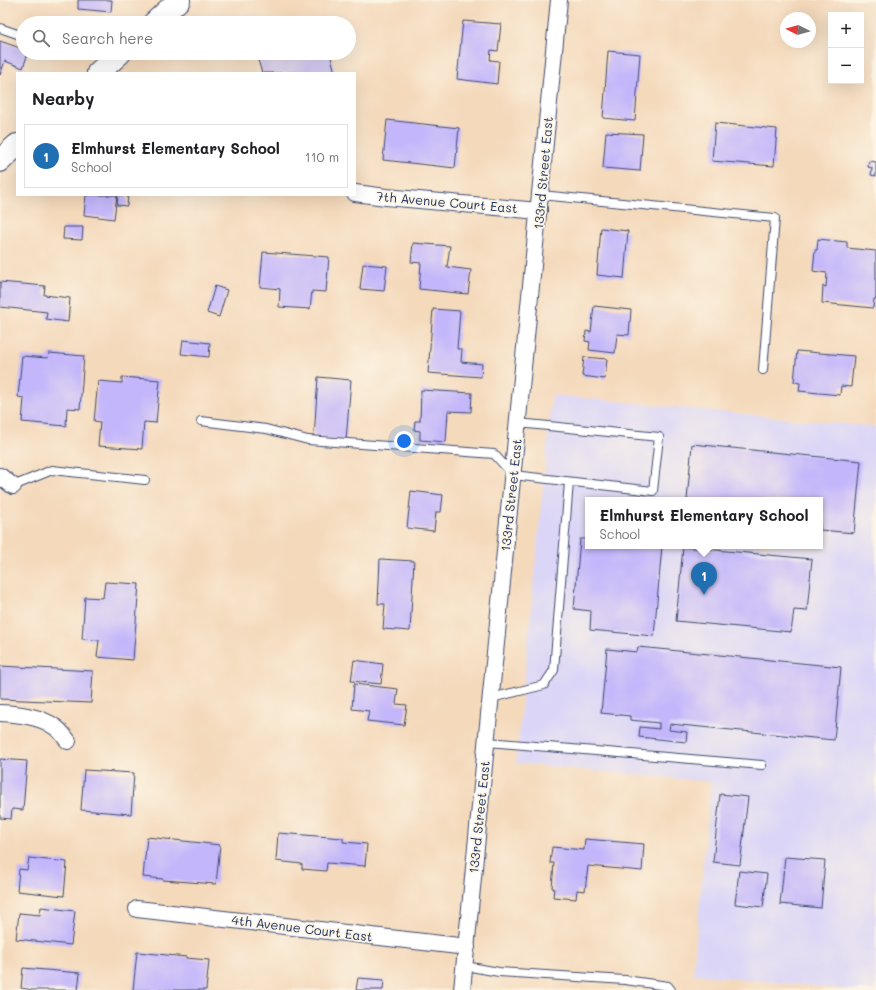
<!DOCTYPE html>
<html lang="en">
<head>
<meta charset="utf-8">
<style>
	:root { --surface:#fff; --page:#f2f2f2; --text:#202124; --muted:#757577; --line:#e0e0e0; --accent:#1f6fb2 }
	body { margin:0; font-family:Mali,sans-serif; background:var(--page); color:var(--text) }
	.controls { position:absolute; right:12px; top:12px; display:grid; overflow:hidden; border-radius:0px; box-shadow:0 4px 16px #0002 }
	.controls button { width:36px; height:36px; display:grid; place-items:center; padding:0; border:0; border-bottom:1px solid var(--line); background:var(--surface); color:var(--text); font:20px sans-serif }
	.compass { position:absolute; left:780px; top:12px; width:36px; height:36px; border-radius:50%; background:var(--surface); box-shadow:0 4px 16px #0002; rotate:275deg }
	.you { position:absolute; left:404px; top:441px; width:14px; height:14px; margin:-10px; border:3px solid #fff; border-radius:50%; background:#1a73e8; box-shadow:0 0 0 6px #1a73e833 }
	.badge { display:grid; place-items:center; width:26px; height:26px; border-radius:50%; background:var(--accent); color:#fff; font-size:13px; font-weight:700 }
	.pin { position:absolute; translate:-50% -33px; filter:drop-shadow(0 1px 2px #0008) }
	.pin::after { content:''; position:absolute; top:21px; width:14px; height:12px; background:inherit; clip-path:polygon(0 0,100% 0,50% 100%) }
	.popup { position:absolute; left:585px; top:497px; width:238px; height:52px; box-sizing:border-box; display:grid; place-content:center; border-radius:0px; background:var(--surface); filter:drop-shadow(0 1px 3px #0005); font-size:13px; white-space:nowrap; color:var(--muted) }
	.popup b { font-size:15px; color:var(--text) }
	.popup::after { content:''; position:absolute; left:50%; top:100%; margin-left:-8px; border:8px solid transparent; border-top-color:var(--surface) }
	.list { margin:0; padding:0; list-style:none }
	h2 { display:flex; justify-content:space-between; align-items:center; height:52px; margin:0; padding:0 16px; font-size:17px }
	h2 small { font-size:13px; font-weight:400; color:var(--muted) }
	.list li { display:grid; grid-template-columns:26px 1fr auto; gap:12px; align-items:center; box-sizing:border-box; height:64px; margin:0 8px 8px; padding:0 8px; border:1px solid var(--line); border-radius:0px }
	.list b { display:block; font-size:15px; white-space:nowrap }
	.list p { margin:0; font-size:13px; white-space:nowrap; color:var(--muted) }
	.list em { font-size:13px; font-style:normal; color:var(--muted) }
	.icon { flex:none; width:22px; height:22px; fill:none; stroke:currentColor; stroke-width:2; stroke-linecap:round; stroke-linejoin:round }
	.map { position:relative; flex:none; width:876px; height:990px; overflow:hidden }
	.search { position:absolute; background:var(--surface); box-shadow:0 4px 16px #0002; left:16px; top:16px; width:340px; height:44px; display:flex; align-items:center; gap:10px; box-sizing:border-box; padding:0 14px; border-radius:22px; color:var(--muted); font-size:15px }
	.panel { position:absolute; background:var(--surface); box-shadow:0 4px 16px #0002; left:16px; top:72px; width:340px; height:124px; border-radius:0px }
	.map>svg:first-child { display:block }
	.built { fill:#dbd6f7; fill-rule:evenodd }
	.building { fill:#c3b6fb }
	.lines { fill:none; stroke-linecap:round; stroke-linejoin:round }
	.service-casing { stroke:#3c486c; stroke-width:10 }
	.minor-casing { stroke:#3c486c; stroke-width:18 }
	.secondary-casing { stroke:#3c486c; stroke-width:24 }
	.service { stroke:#fff; stroke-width:8 }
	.minor { stroke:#fff; stroke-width:16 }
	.secondary { stroke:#fff; stroke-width:22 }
	.labels { text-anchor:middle; stroke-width:3.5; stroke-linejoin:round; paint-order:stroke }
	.street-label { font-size:13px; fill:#1b2f5e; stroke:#fcf5e5 }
</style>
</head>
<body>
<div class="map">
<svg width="876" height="990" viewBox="0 0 876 990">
	<rect width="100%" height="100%" fill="#fcf5e5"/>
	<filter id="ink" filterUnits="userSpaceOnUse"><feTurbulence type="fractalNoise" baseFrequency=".025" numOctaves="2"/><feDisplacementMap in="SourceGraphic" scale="8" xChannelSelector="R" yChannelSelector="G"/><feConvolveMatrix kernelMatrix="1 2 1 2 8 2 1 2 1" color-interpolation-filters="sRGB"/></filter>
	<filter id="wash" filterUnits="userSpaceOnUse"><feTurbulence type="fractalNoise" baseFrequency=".012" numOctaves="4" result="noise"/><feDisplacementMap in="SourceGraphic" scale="16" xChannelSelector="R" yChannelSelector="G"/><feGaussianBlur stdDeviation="0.9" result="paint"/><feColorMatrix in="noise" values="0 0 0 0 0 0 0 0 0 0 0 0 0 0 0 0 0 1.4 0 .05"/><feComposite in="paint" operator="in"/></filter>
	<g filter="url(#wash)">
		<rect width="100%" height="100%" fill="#f4d9bb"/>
		<path class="built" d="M552,395L876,427V990H853L693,974L711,782L516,763ZM588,500H820V546H588Z"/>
		<g id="blocks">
			<g class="building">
				<path d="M78,0H112L111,12L78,9Z"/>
				<path d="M463,21L501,24L498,51L491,50L490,60L499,61L497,84L457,79Z"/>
				<path d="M0,41L23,49V53H28L23,68L5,61L0,75Z"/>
				<path d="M608,51L640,54L635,121L603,118Z"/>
				<path d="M286,53H330L335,73H262L258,60Z"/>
				<path d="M387,120L459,128L455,168L383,160Z"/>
				<path d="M715,123L777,129L774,166L712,161Z"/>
				<path d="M606,132L643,134L640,171L603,168Z"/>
				<path d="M869,161L876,162V176L871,175L872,168L868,167Z"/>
				<path d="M86,195H117L114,219L84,215Z"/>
				<path d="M118,195H128L127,206L117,205Z"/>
				<path d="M64,227H83L82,240L63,239Z"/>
				<path d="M601,228L628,231L624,278L597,275Z"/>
				<path d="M818,239L847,242V248L876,251V299H874L873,308L822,303L823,286L826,287L827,273L813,271L815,250H817Z"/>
				<path d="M413,243L450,246L447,267L471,270L468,294L419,289L421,263L411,262Z"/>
				<path d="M263,252L329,257L326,292L312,291L310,309L279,307L280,289L260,287Z"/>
				<path d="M363,264L387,266L384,291L360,289Z"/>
				<path d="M0,282L45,286L44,295L70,298L68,322L46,319L47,312L0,307Z"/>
				<path d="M215,286L227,290L219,317L207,313Z"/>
				<path d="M594,306L631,310L629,335L617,334L615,353L589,350L590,342L585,341L586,331L591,332Z"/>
				<path d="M433,309L460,311L457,349H462L461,362L482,364L481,377L428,373Z"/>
				<path d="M183,340L210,343L209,357L181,354Z"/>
				<path d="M797,351L854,356L851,387L841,386L840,395L799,391L800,383L794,382Z"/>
				<path d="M49,353L84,356L80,409L67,408L66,426L22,422L24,398L18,397L22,356L48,358Z"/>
				<path d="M584,357L607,359L605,379L582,376Z"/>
				<path d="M122,377L160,380L156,423L144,422L142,449L98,446L100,422L94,421L98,381L122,383Z"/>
				<path d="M318,377L351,380L346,440L314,438Z"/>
				<path d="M421,390L472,393L471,412L448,411L446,442L420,440V431L414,430L415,421H420Z"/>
				<path d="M692,444L861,461L854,533L820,530V500H687Z"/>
				<path d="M411,491L443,495L441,512H436L434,531L407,528Z"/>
				<path d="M580,539H588V546H662L654,636L590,630L591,611L574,609Z"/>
				<path d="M683,547L812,559L807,611L794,610L791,632L676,621Z"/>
				<path d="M380,559L414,561L410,631L383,629L385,604H378Z"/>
				<path d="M105,582L139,584L133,660L97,657L99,640L82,639L85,597L103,598Z"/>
				<path d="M638,647L841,667L834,740L670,724L669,730L687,732L686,742L639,737L640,727L659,729V723L630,720V716L601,713L607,649L637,652Z"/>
				<path d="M354,660L383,664L381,684L351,681Z"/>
				<path d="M0,666L93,671L91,703L0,699Z"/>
				<path d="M354,684L398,689L396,704L407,705L404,725L367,721L369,711L352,709Z"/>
				<path d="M0,759L27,761L23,810L12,809L11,819L0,818Z"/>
				<path d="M84,770L134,773L131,814L81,810Z"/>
				<path d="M720,794L748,797L740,865L713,862Z"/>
				<path d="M278,833L343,838V842L367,844L365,866L327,863L326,871L302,869V864L276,861Z"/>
				<path d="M147,837L220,845L216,884L163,880V879L143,877Z"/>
				<path d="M585,839L644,844L642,871L588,866L585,891L577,890L576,899L553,897L554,888H552L554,863H550L552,847L584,850Z"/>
				<path d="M785,857L825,860L821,908L780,904Z"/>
				<path d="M29,858L67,862L64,896L17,891L19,869L27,870Z"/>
				<path d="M739,871L767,874L763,907L735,904Z"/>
				<path d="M41,907L75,911L71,945L16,939L19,913L40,915Z"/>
				<path d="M137,952L187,957L186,958L209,960L206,990H133Z"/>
				<path d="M23,968L80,973L78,990H33L21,988Z"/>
				<path d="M358,978L384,980L383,990H356Z"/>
			</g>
		</g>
	</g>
	<g filter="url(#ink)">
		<use href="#blocks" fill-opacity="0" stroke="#3c486c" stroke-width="1"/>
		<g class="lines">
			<g class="service-casing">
				<g id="service">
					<path d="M0,28L23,36"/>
					<path d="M97,53L108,63"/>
					<path d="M541,195L775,218L763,370"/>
					<path d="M201,421L266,429L308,440L494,454L513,475L653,491L659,437L518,423"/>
					<path d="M13,486L52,470L145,480"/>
					<path d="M491,698L544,685L554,670L569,482"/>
					<path d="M487,742L762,765"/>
					<path d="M465,966L499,972L625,980L668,986L671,990"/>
				</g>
			</g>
			<g class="minor-casing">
				<g id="minor">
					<path d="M355,193L386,197L539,211"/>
					<path d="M0,476L13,486"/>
					<path d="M0,713C18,714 40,716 55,727C60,730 64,736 68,741"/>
					<path d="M137,909L467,947"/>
					<path d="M462,990L559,0"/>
				</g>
			</g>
			<g class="secondary-casing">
				<g id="secondary">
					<path d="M154,23L179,0"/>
					<path d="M98,73L120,53"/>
					<path d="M0,161L17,145"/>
				</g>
			</g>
			<use href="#service" class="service"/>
			<use href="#minor" class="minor"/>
			<use href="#secondary" class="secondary"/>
		</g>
	</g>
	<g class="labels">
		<g class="street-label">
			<text transform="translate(543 173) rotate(-85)" y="5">133rd Street East</text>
			<text transform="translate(447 202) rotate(5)" y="5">7th Avenue Court East</text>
			<text transform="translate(511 495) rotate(-84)" y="5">133rd Street East</text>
			<text transform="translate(479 817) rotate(-84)" y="5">133rd Street East</text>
			<text transform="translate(302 928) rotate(7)" y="5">4th Avenue Court East</text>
		</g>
	</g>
</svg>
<div class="controls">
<button>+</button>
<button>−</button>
</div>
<svg class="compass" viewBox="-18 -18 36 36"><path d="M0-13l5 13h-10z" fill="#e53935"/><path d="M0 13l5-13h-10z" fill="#757577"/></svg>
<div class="you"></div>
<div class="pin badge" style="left:704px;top:595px">1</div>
<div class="popup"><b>Elmhurst Elementary School</b>School</div>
<div class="search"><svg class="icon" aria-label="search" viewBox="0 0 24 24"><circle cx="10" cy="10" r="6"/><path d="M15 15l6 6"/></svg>Search here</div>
<section class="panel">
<h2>Nearby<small></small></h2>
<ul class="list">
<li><span class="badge">1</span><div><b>Elmhurst Elementary School</b><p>School</p></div><em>110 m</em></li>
</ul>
</section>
</div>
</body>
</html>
